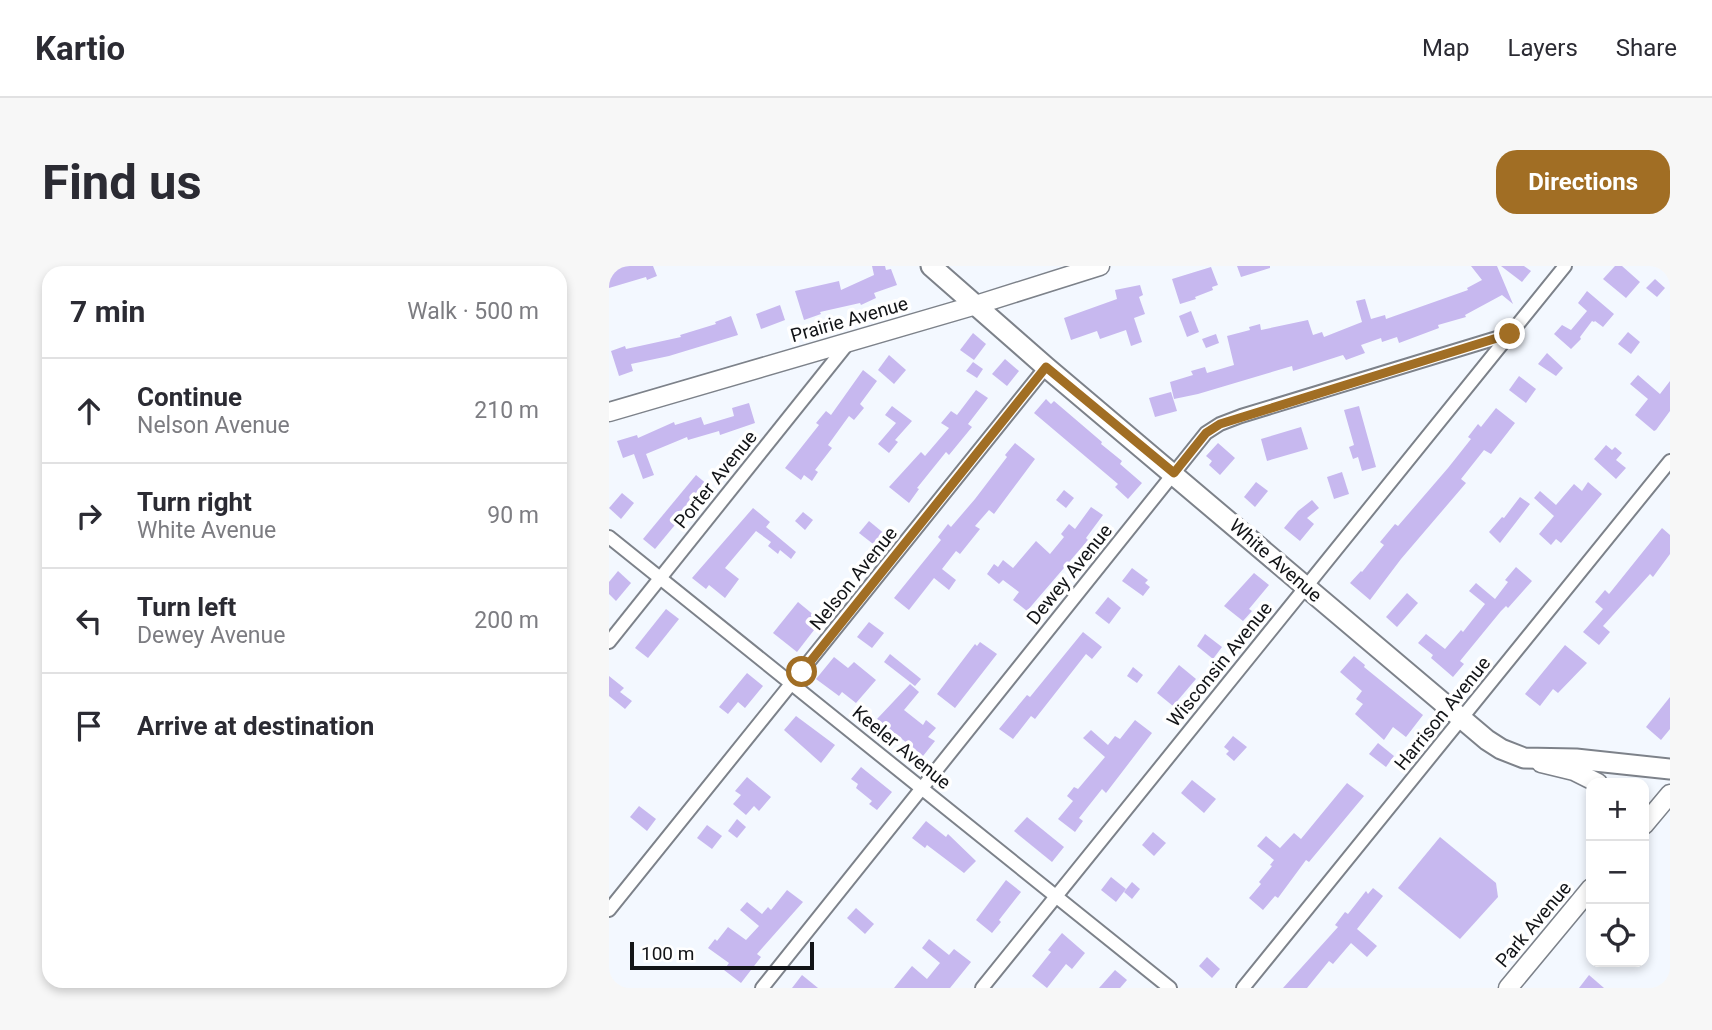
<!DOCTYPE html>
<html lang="en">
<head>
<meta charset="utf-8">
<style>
	:root { --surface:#fff; --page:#f7f7f7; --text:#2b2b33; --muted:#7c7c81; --line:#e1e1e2; --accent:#a16e24 }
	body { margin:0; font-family:Roboto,sans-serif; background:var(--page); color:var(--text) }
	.controls { position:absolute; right:21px; bottom:21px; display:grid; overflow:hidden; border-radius:14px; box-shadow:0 4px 10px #0003 }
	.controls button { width:63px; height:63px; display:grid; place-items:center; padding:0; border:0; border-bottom:2px solid var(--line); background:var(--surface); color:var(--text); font:35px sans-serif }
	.scale { position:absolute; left:21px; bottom:18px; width:184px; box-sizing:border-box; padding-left:7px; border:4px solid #121417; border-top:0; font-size:19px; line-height:24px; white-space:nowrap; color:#121417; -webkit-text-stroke:5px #fff; paint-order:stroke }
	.stop { position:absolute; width:21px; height:21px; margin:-16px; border:5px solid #a16e24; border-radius:50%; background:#fff }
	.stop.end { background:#a16e24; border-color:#fff; box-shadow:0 2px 7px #0008 }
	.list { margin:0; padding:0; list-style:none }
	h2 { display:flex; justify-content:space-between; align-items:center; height:91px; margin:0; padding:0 28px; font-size:30px }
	h2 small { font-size:23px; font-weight:400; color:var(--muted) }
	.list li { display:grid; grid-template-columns:46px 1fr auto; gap:21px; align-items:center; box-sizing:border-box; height:105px; padding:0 28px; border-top:2px solid var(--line) }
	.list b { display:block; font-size:26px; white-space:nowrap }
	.list p { margin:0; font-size:23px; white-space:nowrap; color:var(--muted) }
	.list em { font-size:23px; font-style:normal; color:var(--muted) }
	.icon { flex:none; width:38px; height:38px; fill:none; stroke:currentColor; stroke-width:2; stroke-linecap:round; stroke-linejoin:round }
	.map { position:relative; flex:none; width:1061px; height:722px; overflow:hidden; border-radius:21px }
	header { display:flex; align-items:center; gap:42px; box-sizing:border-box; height:98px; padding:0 35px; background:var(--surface); border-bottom:2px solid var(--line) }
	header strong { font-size:33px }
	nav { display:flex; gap:38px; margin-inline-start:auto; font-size:24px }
	.intro { display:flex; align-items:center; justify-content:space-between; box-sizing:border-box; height:168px; padding:0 42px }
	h1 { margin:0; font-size:49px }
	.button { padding:18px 32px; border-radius:21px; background:var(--accent); color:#fff; font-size:24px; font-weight:700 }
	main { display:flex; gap:42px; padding:0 42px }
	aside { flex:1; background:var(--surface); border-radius:21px; box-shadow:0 4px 10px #0003 }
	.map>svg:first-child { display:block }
	.building { fill:#c7b8ef }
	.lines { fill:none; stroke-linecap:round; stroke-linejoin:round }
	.street-casing { stroke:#7d828a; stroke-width:16 }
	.secondary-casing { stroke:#7d828a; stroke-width:21 }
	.primary-casing { stroke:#7d828a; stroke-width:23 }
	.street { stroke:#fff; stroke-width:12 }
	.secondary { stroke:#fff; stroke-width:18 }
	.primary { stroke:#fff; stroke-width:19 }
	.route { stroke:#a16e24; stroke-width:9 }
	.labels { text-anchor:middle; stroke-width:7; stroke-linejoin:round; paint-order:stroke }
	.street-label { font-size:19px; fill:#121417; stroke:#fff }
</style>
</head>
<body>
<header>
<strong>Kartio</strong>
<nav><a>Map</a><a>Layers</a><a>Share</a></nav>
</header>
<div class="intro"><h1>Find us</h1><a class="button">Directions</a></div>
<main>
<aside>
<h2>7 min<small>Walk · 500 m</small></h2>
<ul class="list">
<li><svg class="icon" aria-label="ahead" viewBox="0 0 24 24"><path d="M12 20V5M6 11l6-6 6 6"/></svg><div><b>Continue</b><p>Nelson Avenue</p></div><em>210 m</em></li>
<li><svg class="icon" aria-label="right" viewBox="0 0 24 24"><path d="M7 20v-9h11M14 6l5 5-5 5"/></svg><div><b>Turn right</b><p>White Avenue</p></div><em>90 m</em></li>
<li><svg class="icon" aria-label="left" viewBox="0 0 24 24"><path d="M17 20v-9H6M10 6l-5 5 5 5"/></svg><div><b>Turn left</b><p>Dewey Avenue</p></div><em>200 m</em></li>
<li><svg class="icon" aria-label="arrive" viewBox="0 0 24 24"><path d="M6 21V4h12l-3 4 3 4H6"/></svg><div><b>Arrive at destination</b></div></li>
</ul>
</aside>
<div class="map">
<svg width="1061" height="722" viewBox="0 0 1061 722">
	<rect width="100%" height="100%" fill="#f3f8ff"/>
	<g class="building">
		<path d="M0,0H44L48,10L38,14L37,11L0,22Z"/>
		<path d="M263,0H276L277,4L282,3L288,19L265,27L267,32L252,39L251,37L211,46L212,48L195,54L186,25L230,15L232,24L265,9Z"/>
		<path d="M628,0H661V2L632,11Z"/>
		<path d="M862,0H888L904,38L893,29L856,49L857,51L829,59L830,62L790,77L788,71L773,76L772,72L752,79L756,87L737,94L734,89L684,105L683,100L589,128L565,133L561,116L584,109L582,105L596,101L598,107L625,99L618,70L641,64L640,61L651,58L652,64L699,54L704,69L713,66L715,71L753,56L747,35L756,33L762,53L776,49L777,53L859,24L858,22L873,14Z"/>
		<path d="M892,0H915L922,5L913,16Z"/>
		<path d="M1006,0H1013L1031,16L1017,32L994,13Z"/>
		<path d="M602,1L609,19L603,21L604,24L586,31L587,33L571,38L563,13Z"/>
		<path d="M1046,13L1056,22L1048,31L1037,22Z"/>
		<path d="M531,19L534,29L530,31L536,48L525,52L533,76L522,80L517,64L491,73L488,65L462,74L455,52L508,33L506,24Z"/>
		<path d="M978,25L1005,48L994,61L986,55L985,56L983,55L971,71L972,73L962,83L945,68L953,59L962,64L978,45L969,37Z"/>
		<path d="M171,39L176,54L152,63L147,48Z"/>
		<path d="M582,45L590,66L578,71L570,50Z"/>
		<path d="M122,50L129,69L60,90L22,98L24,105L10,110L2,85L16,80L17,83L72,71L71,69L107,58L106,56Z"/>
		<path d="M1019,66L1031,76L1022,88L1009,78Z"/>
		<path d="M364,67L377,78L365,94L351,84Z"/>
		<path d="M607,68L610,77L597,82L593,73Z"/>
		<path d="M938,87L954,102L947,110L929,98Z"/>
		<path d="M280,89L297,104L285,118L269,104Z"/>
		<path d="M396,93L410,105L398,120L383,108Z"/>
		<path d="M364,96L374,103L368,112L357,105Z"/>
		<path d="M254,104L268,115L251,138L255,142L245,154L240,150L219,179L223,182L206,204L209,206L203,215L195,209L192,214L176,202L210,159L207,157L217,145L222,149Z"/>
		<path d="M1029,109L1051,128L1061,115V145L1047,164L1045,165L1026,149L1039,133L1021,118Z"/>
		<path d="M910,110L927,123L917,137L900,124Z"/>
		<path d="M367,124L379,132L359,158L363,161L340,189L337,186L308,222L310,223L300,237L280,221L312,186L316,190L340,162L332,157L342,145L348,149Z"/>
		<path d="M562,126L568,145L546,151L540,132Z"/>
		<path d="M437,133L442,138L445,135L493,176L492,178L513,195L511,198L533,217L519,233L506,221L509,218L425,147Z"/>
		<path d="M140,137L146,157L111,169L110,165L79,174L78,171L37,188L45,209L34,213L25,188L14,192L8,175L28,169L29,172L65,156L66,159L92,151L95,159L125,150L123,142Z"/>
		<path d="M283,140L303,155L286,174L289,176L280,187L269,178L287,157L276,149Z"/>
		<path d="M750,140L767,201L753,205L749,191L744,193L740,181L745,179L735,144Z"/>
		<path d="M887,142L906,157L882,188L875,184L852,213L857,217L792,293L761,334L741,317L752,305L753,306L775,279L771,276L786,258L789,260L839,202L862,173L859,171L869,158L872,161Z"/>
		<path d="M692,161L699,183L658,195L652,173Z"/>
		<path d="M406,177L426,193L385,248L380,244L366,260L371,263L351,288L347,285L333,303L347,314L340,324L325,312L300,344L285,332L332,274L329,271L339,258L342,261L366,233L398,191L396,189Z"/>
		<path d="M609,177L626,192L611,209L600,199L603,195L597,190Z"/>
		<path d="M997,179L1003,184L1006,181L1013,187L1007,194L1017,202L1007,213L985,193Z"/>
		<path d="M733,206L740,228L725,233L718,211Z"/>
		<path d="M87,209L99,219L46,283L34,273Z"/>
		<path d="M647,216L659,225L646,241L635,231Z"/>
		<path d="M979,216L993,228L952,277L947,273L942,279L930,268L945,250L925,232L931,225L947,239L965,218L973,225Z"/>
		<path d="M455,224L465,232L457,242L447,234Z"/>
		<path d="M13,227L25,237L12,253L0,242Z"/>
		<path d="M911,231L921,238L891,277L880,266L893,251L895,252Z"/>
		<path d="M703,234L710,242L698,252L705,258L691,275L675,262L689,245Z"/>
		<path d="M482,241L494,249L477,272L479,274L418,345L404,334L410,326L394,314L390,318L378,308L385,298L389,301L394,294L404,302L427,275L441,288L455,271L452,268L460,258L466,263Z"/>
		<path d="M144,242L161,256L157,261L187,286L182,293L171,284L169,288L159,280L162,276L147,265L116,302L130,313L116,332L100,319L97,323L83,312Z"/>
		<path d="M194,246L204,254L196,264L186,255Z"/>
		<path d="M260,255L277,269L268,281L250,267Z"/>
		<path d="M1053,262L1061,269V288L1044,311L1041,308L994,360L1001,366L990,379L974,366L994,343L986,336L996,324L1000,328Z"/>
		<path d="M907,301L923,315L899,342L897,340L892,345L851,395L855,398L844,411L822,392L824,389L809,377L817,368L836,383L852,364L854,366L876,338L860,325L867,317L886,333L899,316L896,314Z"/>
		<path d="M523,302L539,314L536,317L541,321L534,330L513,315Z"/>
		<path d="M9,305L22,317L7,335L0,328V316Z"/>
		<path d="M645,307L660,319L640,343L643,345L634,355L615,340Z"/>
		<path d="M798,327L809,337L788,361L777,351Z"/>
		<path d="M499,331L512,342L500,358L486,347Z"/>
		<path d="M189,336L212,355L188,386L164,367Z"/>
		<path d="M57,343L70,353L39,392L26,382Z"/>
		<path d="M260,356L275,367L263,382L248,371Z"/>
		<path d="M474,366L493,381L483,393L477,388L426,453L422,450L404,473L390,463L418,429L421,431Z"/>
		<path d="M596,368L613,381L604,393L588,380Z"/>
		<path d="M371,376L388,388L346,442L328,428L366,378L368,380Z"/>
		<path d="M956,379L978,397L949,427L944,423L931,440L916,428Z"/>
		<path d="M281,388L312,413L306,420L275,396Z"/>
		<path d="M745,390L756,399L755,401L814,449L797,471L784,461L775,474L746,448L754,438L747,433L753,425L731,406Z"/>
		<path d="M225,391L239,402L245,396L267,414L247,437L233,426L230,430L207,413Z"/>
		<path d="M570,399L587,413L564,440L548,427Z"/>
		<path d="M524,401L534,409L528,417L518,410Z"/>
		<path d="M138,407L154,420L136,442L129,436L119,448L110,441Z"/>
		<path d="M0,410L15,422L11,426L23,435L16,443L0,430Z"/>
		<path d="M301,418L310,426L295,444L314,459L317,454L327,462L319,471L326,475L314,490L268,453Z"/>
		<path d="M1061,431V463L1052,474L1037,461Z"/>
		<path d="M187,450L226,479L212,497L175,464Z"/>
		<path d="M526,454L543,467L497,527L493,523L470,552L474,555L466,566L449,553L464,535L458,530L465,521L469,523L496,491L474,472L482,464L499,479L506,470L511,473Z"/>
		<path d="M624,470L638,481L625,495L617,488L620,485L615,481Z"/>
		<path d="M769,477L785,490L777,501L760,488Z"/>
		<path d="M252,501L283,526L268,544L260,538L263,535L247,522L249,518L242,513Z"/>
		<path d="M138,511L162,531L150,545L145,540L137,549L124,538L132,529L126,525Z"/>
		<path d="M583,514L607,533L595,547L572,527Z"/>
		<path d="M738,517L755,530L700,596L697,594L669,632L666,630L654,644L640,632L652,618L650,616L663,600L661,599L665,594L648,580L657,570L671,582L685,567L692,573Z"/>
		<path d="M30,540L47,553L38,565L21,551Z"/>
		<path d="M418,551L455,581L443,596L405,565Z"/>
		<path d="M128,553L137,561L128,572L119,565Z"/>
		<path d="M317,555L337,571L339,568L367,595L355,607L318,579L316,582L303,572Z"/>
		<path d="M98,559L113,570L103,583L88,572Z"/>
		<path d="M544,566L557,577L545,590L533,579Z"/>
		<path d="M831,571L887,617L889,631L851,673L789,622Z"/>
		<path d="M502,611L517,623L507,636L492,624Z"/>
		<path d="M397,614L412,626L390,654L392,656L383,667L367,654Z"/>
		<path d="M523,616L531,623L523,633L515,626Z"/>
		<path d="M764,622L774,630L748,663L768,680L758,691L742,677L724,698L720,695L698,722H674L729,661L726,659L736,646L739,648L757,625L759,628Z"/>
		<path d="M178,624L194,636L148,688L152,691L132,717L115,704L120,697L99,682L106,673L108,675L119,661L137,674L150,660L131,644L138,636L153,648L159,641L162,644Z"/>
		<path d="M247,642L265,658L256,668L238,652Z"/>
		<path d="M453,667L476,687L463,703L457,698L438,722L423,710L442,686L439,684Z"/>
		<path d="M320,673L340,689L345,683L362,696L341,722H285L303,700L318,713L331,697L313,682Z"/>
		<path d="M598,691L611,703L603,712L590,700Z"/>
		<path d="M506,704L518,714L511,722H490Z"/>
		<path d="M193,709L209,722H183Z"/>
		<path d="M980,709L995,722H970Z"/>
	</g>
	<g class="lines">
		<g class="street-casing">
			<g id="street">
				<path d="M0,271L561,722"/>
				<path d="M0,376L240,76"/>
				<path d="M0,644L437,101"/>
				<path d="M153,722L597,167L611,158L632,150L901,68"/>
				<path d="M373,722L956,0"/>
				<path d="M634,722L1061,195"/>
			</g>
		</g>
		<g class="secondary-casing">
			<g id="secondary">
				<path d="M0,146L367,39L491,0"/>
				<path d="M932,497L965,505L989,517"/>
				<path d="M1035,559L1061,528"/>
				<path d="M899,722L982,622"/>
			</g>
		</g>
		<g class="primary-casing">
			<path id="primary" d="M322,0L437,101L878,474L892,483L915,492L967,493L1061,503"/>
		</g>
		<use href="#street" class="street"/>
		<use href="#secondary" class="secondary"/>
		<use href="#primary" class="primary"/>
	</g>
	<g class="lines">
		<path class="route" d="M193,406L437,101L565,207L597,167L611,158L901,68"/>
	</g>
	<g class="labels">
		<g class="street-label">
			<text transform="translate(240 53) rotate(-16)" y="7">Prairie Avenue</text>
			<text transform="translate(106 213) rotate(-51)" y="7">Porter Avenue</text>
			<text transform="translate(667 294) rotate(41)" y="7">White Avenue</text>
			<text transform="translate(460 308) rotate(-51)" y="7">Dewey Avenue</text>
			<text transform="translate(244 312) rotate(-51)" y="7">Nelson Avenue</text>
			<text transform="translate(610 398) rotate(-51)" y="7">Wisconsin Avenue</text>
			<text transform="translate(833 447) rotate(-51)" y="7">Harrison Avenue</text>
			<text transform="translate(293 481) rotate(39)" y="7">Keeler Avenue</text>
			<text transform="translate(924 658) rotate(-50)" y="7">Park Avenue</text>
		</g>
	</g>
</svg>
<div class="controls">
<button>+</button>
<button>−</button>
<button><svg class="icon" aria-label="locate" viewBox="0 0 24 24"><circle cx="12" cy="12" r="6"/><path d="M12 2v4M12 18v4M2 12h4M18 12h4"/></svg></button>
</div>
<div class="scale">100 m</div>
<div class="stop" style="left:193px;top:406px"></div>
<div class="stop end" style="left:901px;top:68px"></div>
</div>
</main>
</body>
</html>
